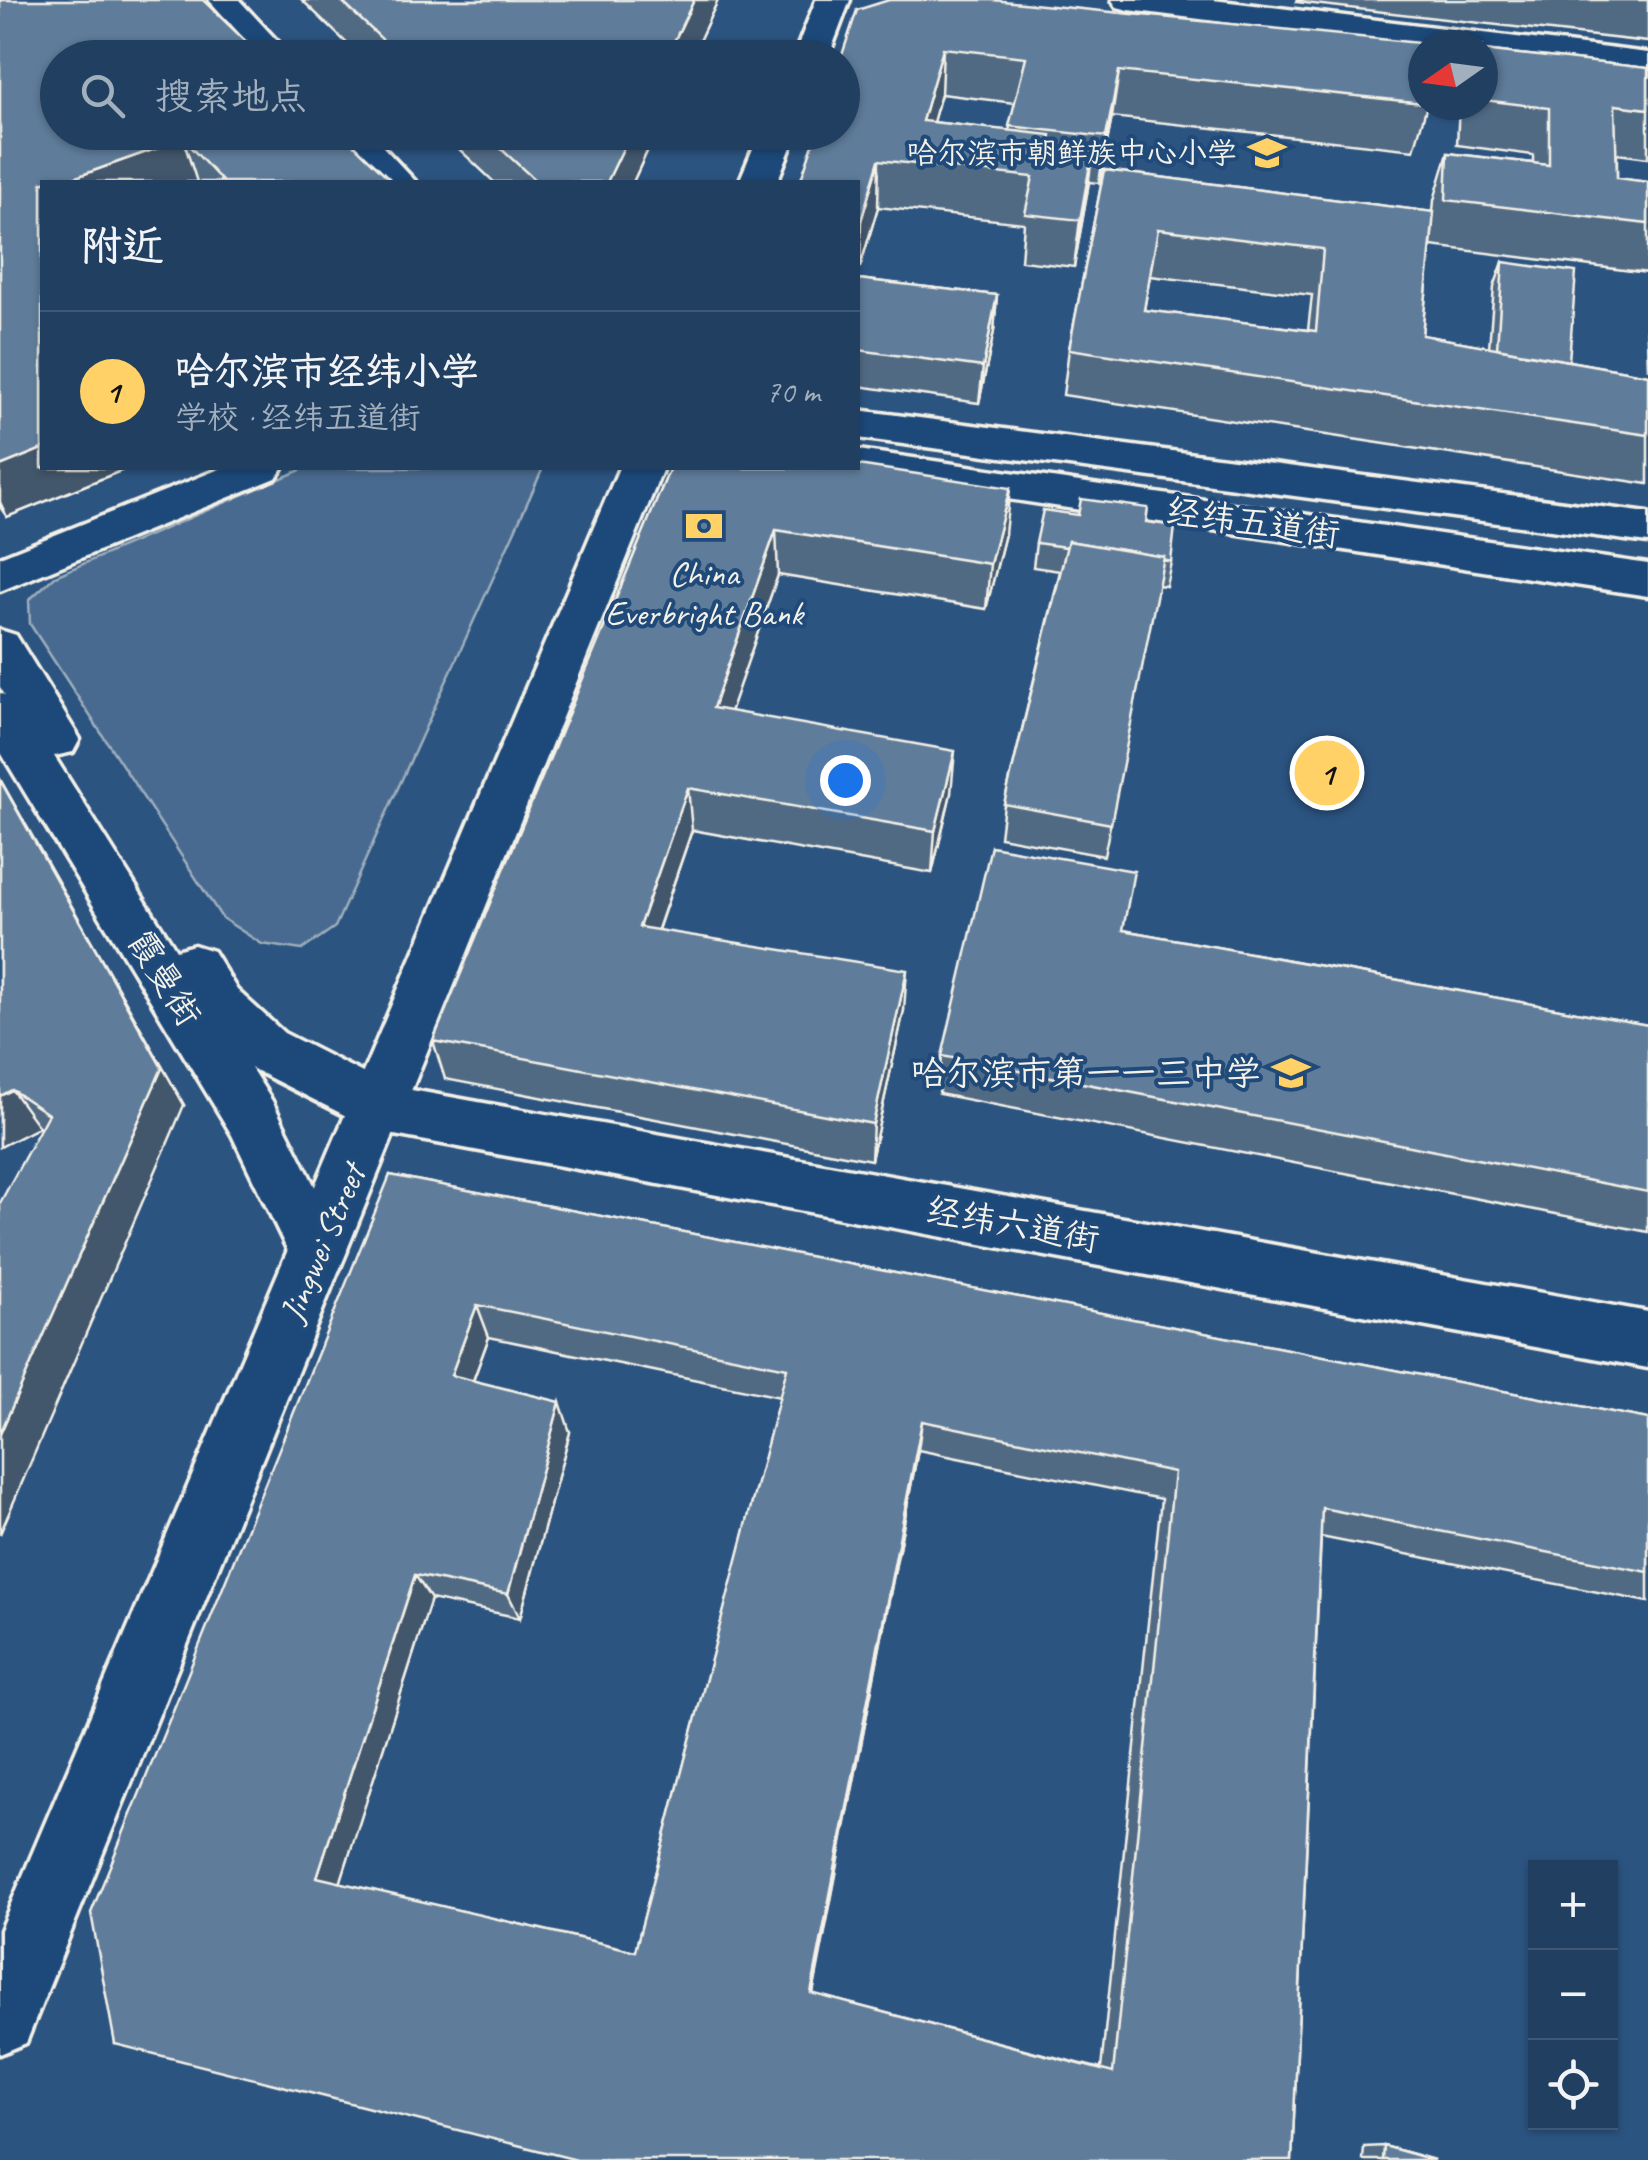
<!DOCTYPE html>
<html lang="zh">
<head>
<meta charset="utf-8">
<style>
	:root { --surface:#213f61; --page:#294667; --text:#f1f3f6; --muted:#a2afbd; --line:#3e5876; --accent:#ffd166 }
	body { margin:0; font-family:Caveat,"LXGW WenKai TC",sans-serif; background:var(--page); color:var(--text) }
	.controls { position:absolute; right:30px; bottom:30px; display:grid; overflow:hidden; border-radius:0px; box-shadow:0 2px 8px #0004 }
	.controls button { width:90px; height:90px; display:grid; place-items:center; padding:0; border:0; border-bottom:2px solid var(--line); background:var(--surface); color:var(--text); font:50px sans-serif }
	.compass { position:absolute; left:1408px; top:30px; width:90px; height:90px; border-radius:50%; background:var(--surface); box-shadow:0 2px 8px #0004; rotate:256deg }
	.you { position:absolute; left:845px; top:780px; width:35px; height:35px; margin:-25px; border:8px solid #fff; border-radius:50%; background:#1a73e8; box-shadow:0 0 0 15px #1a73e833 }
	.badge { display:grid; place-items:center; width:65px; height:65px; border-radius:50%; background:var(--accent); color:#111; font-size:32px; font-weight:700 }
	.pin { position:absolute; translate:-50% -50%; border:5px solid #fff; box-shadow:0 2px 10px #0006 }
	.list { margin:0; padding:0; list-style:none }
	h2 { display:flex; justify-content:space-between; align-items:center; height:130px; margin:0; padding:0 40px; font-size:42px }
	h2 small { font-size:32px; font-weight:400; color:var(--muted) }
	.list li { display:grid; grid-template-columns:65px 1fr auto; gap:30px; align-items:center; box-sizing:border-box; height:160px; padding:0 40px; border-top:2px solid var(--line) }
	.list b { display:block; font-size:38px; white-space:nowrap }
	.list p { margin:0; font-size:32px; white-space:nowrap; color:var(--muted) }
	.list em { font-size:32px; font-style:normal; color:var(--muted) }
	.icon { flex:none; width:55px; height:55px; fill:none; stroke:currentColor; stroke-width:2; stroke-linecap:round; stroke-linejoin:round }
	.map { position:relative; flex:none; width:1648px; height:2160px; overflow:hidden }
	.search { position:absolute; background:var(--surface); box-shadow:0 2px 8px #0004; left:40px; top:40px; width:820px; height:110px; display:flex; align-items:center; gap:25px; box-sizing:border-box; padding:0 35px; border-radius:55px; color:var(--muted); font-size:38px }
	.panel { position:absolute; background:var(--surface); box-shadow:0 2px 8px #0004; left:40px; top:180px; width:820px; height:290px; border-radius:0px }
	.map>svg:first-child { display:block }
	.green { fill:#496b90; stroke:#9eaebc; stroke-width:2.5 }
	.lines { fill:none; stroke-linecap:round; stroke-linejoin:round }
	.minor-casing { stroke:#f4f1e8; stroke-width:7 }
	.tertiary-casing { stroke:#f4f1e8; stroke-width:7 }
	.secondary-casing { stroke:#f4f1e8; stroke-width:7 }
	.primary-casing { stroke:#f4f1e8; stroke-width:7 }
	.minor { fill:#1f4a7a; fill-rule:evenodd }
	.tertiary { fill:#1f4a7a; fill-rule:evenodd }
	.secondary { fill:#1f4a7a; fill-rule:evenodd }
	.primary { fill:#1f4a7a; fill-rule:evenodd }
	.wall { fill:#516a84; stroke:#f4f1e8; stroke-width:2.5; fill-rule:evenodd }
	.shaded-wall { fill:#42566c; stroke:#f4f1e8; stroke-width:2.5 }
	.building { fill:#5e7b9a; stroke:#f4f1e8; stroke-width:2.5; fill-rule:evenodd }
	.labels { text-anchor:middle; stroke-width:8; stroke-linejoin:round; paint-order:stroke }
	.far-poi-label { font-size:30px; fill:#f4f1e8; stroke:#1f4a7a; text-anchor:end }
	.street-label { font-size:35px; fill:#f4f1e8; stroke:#1f4a7a }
	.poi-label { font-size:35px; fill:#f4f1e8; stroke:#1f4a7a }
</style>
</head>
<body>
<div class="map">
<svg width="1648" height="2160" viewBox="0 0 1648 2160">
	<rect width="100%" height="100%" fill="#2c5481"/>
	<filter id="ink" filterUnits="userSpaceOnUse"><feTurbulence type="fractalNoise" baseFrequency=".01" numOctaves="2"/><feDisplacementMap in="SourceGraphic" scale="20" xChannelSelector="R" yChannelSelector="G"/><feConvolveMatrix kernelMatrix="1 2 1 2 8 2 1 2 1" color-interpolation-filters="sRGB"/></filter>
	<g filter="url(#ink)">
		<path class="green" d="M305,468H543L335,927L302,950L262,944L222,918L30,624L29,600L55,576Z"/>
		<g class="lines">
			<g class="minor-casing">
				<g id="minor">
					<path d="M209,0H239L293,58H262Z"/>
					<path d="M337,132H369L416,182H384Z"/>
				</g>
			</g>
			<g class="tertiary-casing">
				<g id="tertiary">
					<path d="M1112,0H1213L1648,53V75L1483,54V45L1423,47L1129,10L1117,7Z"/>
					<path d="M222,468H283L276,478L0,591V557Z"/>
					<path d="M378,1084L1648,1312V1368L378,1132L358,1125L350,1108L358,1091Z"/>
				</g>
			</g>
			<g class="secondary-casing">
				<path id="secondary" d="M0,630L16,635L80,739L73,752L54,756L176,950L194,945L213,951L237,990L284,1033L398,1091L406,1108L398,1125L378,1132L251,1068L272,1101L347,1251L339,1270L318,1277L297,1270L232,1135L0,751V693L5,695L0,687Z"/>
			</g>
			<g class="primary-casing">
				<g id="primary">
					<path d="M816,0H850L828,58H793Z"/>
					<path d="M760,132H797L777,182H739Z"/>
					<path d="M858,410L1648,513V543L858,438Z"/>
					<path d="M858,450L1648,564V596L843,474L839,468H858Z"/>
					<path d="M619,468H663L26,2043L0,2054V1930Z"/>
				</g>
			</g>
			<use href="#minor" class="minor"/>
			<use href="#tertiary" class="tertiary"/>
			<use href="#secondary" class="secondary"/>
			<use href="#primary" class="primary"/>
		</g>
		<g class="wall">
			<path d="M0,0L341,132L393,182H42V468H128L7,517L0,507Z"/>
			<path d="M302,0H718L691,58H362Z"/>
			<path d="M1297,0H1648V42L1296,2Z"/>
			<path d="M857,10L1423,45V105H1427L1414,150L1112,117L1099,183L1089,182L1074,267L1021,261L1024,223L878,207L860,267H858ZM941,94L1015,103L1009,131L933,122Z"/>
			<path d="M1483,50L1648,68V158L1617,154V178L1648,182V273L1431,246L1433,222L1422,335L1489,347L1494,287L1503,262L1569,361L1648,375V484L1063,395L1069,349L1104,170L1433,212L1434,200L1448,153L1533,163V155L1457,145L1459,105H1483ZM1150,276L1312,295L1308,330L1144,310Z"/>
			<path d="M441,132H656L633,182H494Z"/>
			<path d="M858,279L997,295L994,331L979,403L858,386Z"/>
			<path d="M1648,309V369L1646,313Z"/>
			<path d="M670,468L1005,534L986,609L778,575L730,711L951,793L932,873L692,830L658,930L904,1010L871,1160L445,1079L433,1041Z"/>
			<path d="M1078,515L1146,522L1171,562L1166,586L1158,585L1104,856L1000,837L1004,804L1060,571L1033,567L1036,543Z"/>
			<path d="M0,779L184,1105L41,1128L39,1127L0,1147Z"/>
			<path d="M1123,930L1648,1025V1232L939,1094L942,1056Z"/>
			<path d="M390,1175L1648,1419V1602L1321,1537L1292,2160L115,2044ZM489,1337L780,1397L635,1951L340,1883L431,1599L520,1618L570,1432L473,1381ZM918,1450L1161,1499L1101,2069L813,1994Z"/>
			<path d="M1384,2146L1434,2160H1363L1364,2147Z"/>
		</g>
		<g class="shaded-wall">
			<path d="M694,0H718L691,58H666Z"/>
			<path d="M943,48L941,94L920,168L922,121Z"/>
			<path d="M1119,71L1112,117L1099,183L1106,137Z"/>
			<path d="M631,132H656L633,182H607Z"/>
			<path d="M183,139L197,182H62Z"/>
			<path d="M1093,148L1087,195L1074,267L1080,220Z"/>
			<path d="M879,160L878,207L860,267L861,221Z"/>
			<path d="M997,295L994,331L979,403L983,367Z"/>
			<path d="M42,449V468H128L7,517L0,502V466Z"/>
			<path d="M1010,488L1005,534L986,609L990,564Z"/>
			<path d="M776,530L778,575L716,752L713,708Z"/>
			<path d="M955,751L951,793L932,873L935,831Z"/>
			<path d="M0,779L184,1105L0,1534V1434L162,1068Z"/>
			<path d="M688,788L692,830L645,967L639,927Z"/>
			<path d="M907,970L904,1010L871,1160L873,1124Z"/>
			<path d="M12,1090L39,1127L0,1147V1096Z"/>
			<path d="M477,1305L489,1337L464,1405L451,1375Z"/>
			<path d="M560,1402L570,1432L520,1618L508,1594Z"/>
			<path d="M922,1421L918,1450L811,2002V1993Z"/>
			<path d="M415,1575L431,1599L338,1890L317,1877Z"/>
		</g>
		<g class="building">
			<path d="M0,0H203L263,58H58V132H341L393,182H223L183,139L62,182H42V449L0,466Z"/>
			<path d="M340,0H694L666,58H402Z"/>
			<path d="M889,0H993L1429,44L1423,45V103L1119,71L1106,137L1009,126L1026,57L943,48L922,121L1051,135L1049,144L1093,148L1080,220L1025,214L1033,177L879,160L861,221L858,220V182H800L817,132H842V58H841L857,10Z"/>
			<path d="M1483,50L1648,68V109L1615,105L1617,178L1648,182V224L1446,200L1448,153L1549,165V108L1483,100Z"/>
			<path d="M483,132H631L607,182H537Z"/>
			<path d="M1104,170L1434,212L1422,335L1648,375V435L1069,349ZM1158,229L1323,249L1316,331L1144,310Z"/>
			<path d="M1503,262L1576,272L1569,361L1497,348Z"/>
			<path d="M858,279L997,295L983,367L858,350Z"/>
			<path d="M858,465L1010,488L990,564L776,530L713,708L955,751L935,831L688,788L639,927L907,970L873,1124L433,1041L670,468H858Z"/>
			<path d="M1081,499L1148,508L1146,522L1175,526L1171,562L1163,560L1164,557L1068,541L1066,547L1036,543L1043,510L1078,515Z"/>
			<path d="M1068,541L1164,557L1111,824L1004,804Z"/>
			<path d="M0,780L162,1068L0,1434V1203L48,1114L12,1090L0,1096Z"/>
			<path d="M991,846L1134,871L1123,930L1648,1025V1192L942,1056Z"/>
			<path d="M390,1175L1648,1419V1572L1322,1508L1292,2160H577L115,2044L91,1913ZM477,1305L787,1368L635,1951L317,1877L415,1575L508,1594L560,1402L451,1375ZM922,1421L1174,1472L1113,2073L811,1993Z"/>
			<path d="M1384,2146L1434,2160H1383Z"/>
		</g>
	</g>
	<defs>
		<g id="school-bare" transform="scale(3)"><path d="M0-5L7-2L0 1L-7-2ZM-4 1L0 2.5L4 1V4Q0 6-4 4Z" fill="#ffd166" stroke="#1f4a7a" stroke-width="2.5" paint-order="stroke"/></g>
		<g id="bank-bare" transform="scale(3)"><path d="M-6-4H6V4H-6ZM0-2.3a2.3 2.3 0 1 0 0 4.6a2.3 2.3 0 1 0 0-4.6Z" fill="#ffd166" stroke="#1f4a7a" stroke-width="2.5" paint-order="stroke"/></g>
	</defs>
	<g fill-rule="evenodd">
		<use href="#school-bare" x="1267" y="153"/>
		<use href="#bank-bare" x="704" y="526"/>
		<use href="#school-bare" x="1291" y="1073"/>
	</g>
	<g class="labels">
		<g class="far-poi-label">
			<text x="1237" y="163">哈尔滨市朝鲜族中心小学</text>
		</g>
		<g class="street-label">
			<text transform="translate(1253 522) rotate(8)" y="12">经纬五道街</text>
			<text transform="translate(165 978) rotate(58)" y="12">霞曼街</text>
			<text transform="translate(1013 1224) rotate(10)" y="12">经纬六道街</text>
			<text transform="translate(322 1243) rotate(-67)" y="12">Jingwei Street</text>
		</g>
		<g class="poi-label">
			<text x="704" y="585">China<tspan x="704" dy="40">Everbright Bank</tspan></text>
			<text x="1261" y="1085" text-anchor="end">哈尔滨市第一一三中学</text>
		</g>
	</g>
</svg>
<div class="controls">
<button>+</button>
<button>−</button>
<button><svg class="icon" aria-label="locate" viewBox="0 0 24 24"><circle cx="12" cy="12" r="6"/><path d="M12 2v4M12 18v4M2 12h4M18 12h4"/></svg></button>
</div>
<svg class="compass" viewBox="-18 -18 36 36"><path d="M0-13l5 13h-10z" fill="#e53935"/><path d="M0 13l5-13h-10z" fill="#a2afbd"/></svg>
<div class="you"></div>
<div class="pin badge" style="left:1327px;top:773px">1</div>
<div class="search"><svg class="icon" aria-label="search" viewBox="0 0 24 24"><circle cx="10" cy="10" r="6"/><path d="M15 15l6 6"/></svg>搜索地点</div>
<section class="panel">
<h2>附近<small></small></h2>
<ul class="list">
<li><span class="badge">1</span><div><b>哈尔滨市经纬小学</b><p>学校 · 经纬五道街</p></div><em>70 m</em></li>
</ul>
</section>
</div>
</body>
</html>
